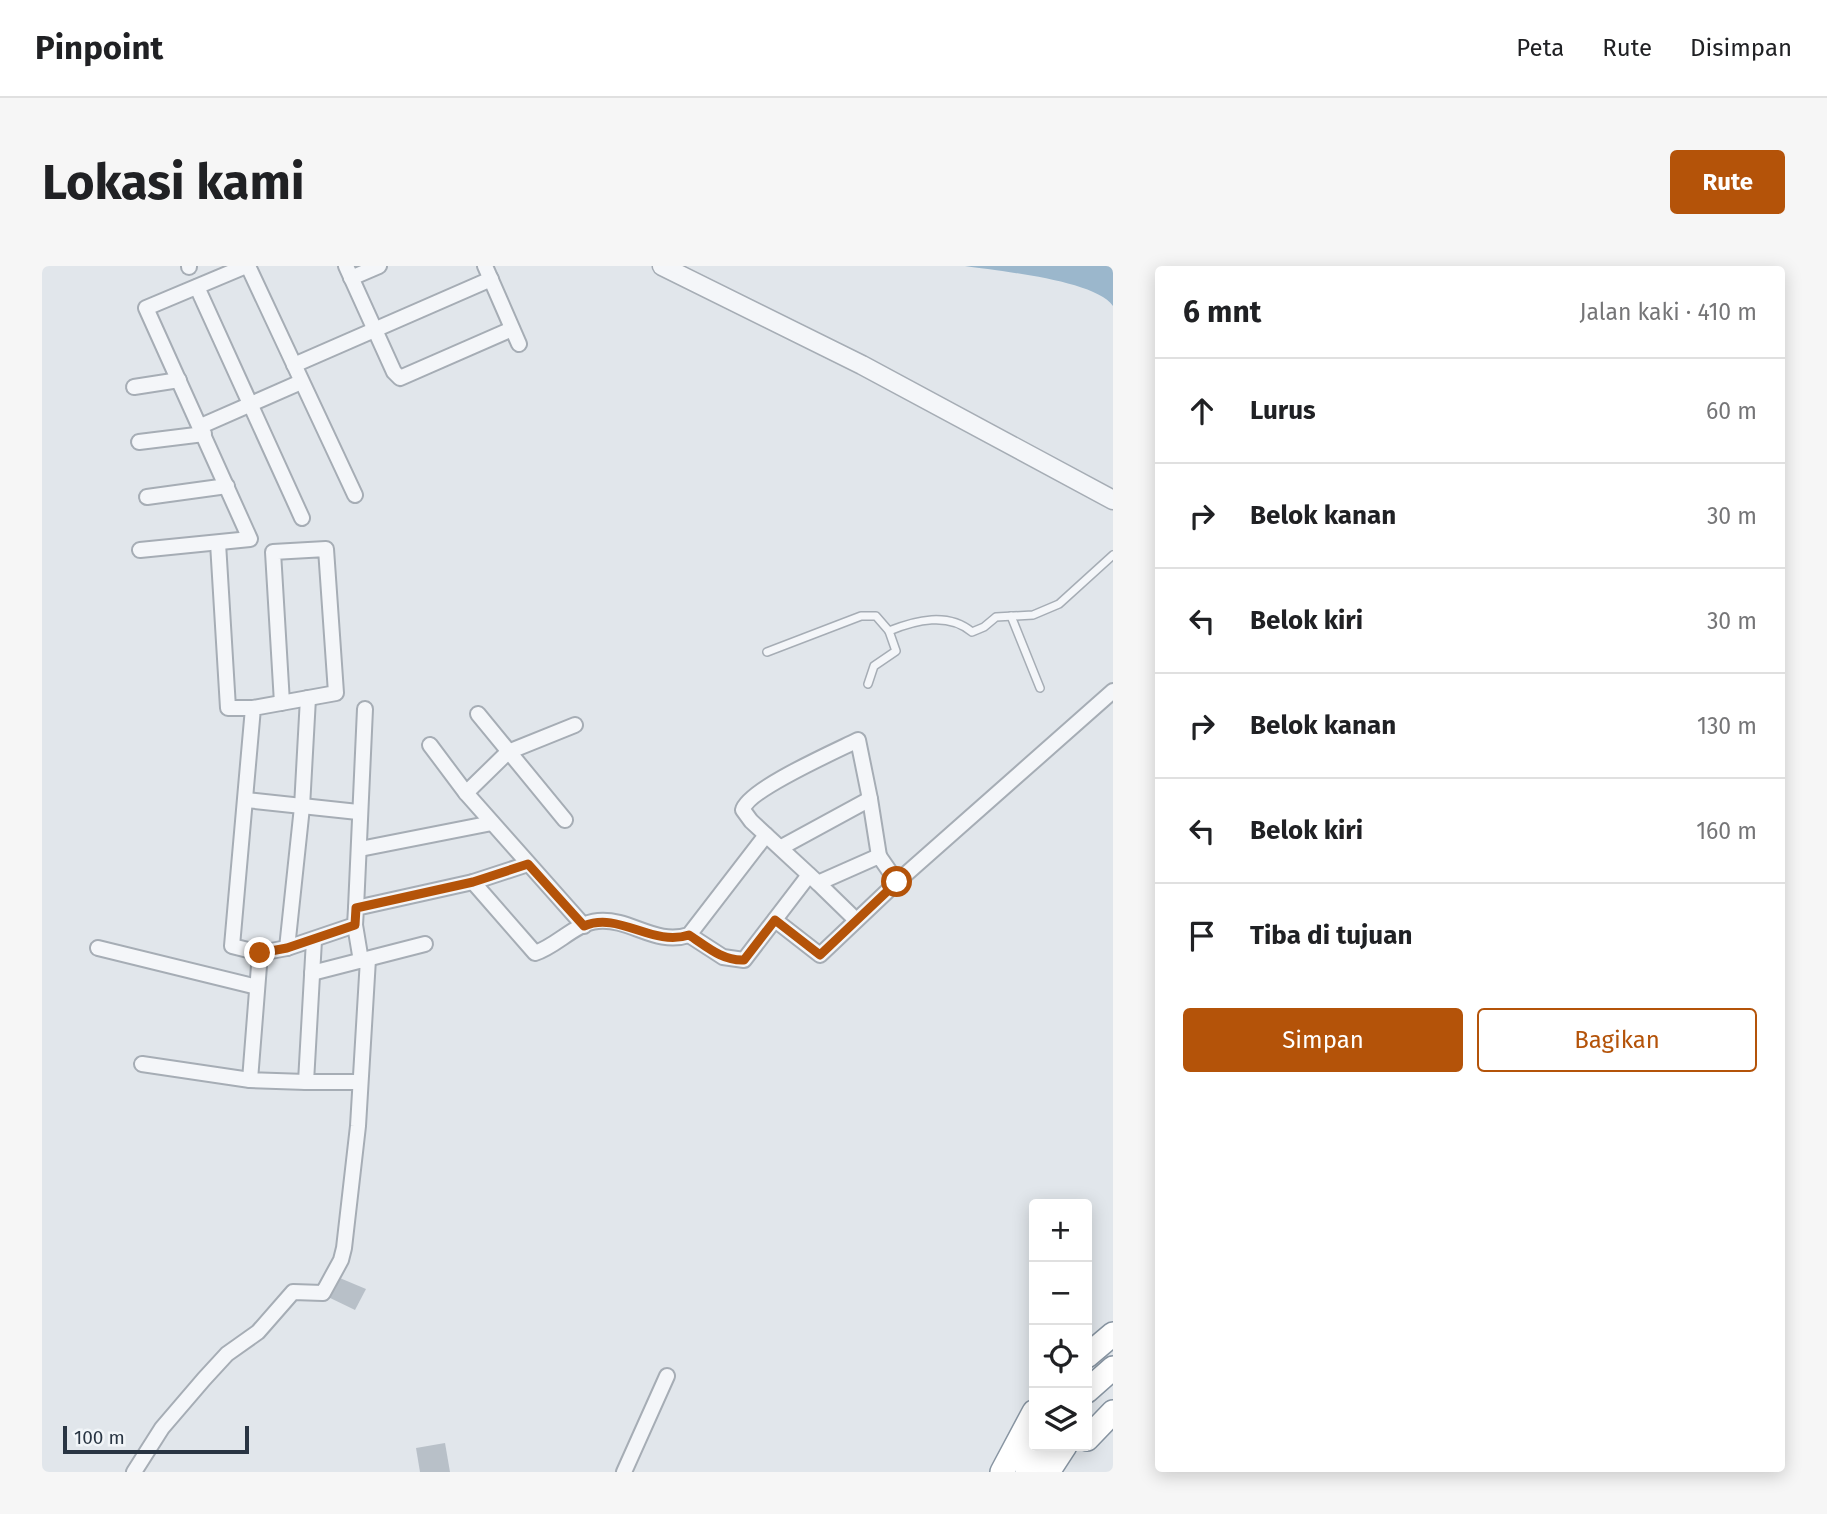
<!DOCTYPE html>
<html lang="id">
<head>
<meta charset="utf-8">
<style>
	:root { --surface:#fff; --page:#f6f6f6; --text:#202124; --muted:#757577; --line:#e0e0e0; --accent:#b45309 }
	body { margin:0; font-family:"Fira Sans",sans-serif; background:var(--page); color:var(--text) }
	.controls { position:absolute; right:21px; bottom:21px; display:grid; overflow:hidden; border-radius:7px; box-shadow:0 4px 18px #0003 }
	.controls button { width:63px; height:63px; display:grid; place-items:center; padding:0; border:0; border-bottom:2px solid var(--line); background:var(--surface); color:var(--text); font:35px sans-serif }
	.scale { position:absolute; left:21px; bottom:18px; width:186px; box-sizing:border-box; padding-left:7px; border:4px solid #293543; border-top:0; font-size:19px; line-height:24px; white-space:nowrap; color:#293543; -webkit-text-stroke:5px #f1f5f8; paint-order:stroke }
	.stop { position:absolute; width:21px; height:21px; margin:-16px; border:5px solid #b45309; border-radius:50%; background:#fff }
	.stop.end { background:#b45309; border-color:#fff; box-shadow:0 2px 7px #0008 }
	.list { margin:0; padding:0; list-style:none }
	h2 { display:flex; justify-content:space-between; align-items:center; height:91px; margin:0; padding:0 28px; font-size:30px }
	h2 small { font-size:23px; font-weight:400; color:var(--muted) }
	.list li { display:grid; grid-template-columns:46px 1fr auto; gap:21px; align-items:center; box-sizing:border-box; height:105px; padding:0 28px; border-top:2px solid var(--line) }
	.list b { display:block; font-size:26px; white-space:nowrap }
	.list em { font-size:23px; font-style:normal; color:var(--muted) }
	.actions { display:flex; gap:14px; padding:21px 28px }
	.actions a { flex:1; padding:16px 0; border:2px solid var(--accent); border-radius:7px; text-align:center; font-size:24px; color:var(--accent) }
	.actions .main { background:var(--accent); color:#fff }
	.icon { flex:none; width:38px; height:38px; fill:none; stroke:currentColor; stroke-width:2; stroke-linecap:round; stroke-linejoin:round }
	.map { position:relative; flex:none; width:1071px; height:1206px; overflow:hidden; border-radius:7px }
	header { display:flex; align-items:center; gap:42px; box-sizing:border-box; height:98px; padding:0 35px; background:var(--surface); border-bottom:2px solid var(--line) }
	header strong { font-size:33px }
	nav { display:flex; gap:38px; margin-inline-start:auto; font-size:24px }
	.intro { display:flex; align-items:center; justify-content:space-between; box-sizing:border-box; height:168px; padding:0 42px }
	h1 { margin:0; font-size:49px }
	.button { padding:18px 32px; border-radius:7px; background:var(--accent); color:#fff; font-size:24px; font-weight:700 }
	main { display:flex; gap:42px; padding:0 42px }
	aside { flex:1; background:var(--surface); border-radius:7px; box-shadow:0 4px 18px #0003 }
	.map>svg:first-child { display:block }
	.water { fill:#9bb7cc }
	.building { fill:#b8c0c8 }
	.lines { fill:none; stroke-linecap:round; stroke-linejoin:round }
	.service-casing { stroke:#a6adb5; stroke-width:10 }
	.minor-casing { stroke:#a6adb5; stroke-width:18 }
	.tertiary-casing { stroke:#a6adb5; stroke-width:21 }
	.trunk-casing { stroke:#8895a2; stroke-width:26 }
	.service { stroke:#f4f6f9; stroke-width:7 }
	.minor { stroke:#f4f6f9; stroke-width:14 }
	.tertiary { stroke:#f4f6f9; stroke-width:18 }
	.trunk { stroke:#fff; stroke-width:23 }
	.route { stroke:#b45309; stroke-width:9 }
</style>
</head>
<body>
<header>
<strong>Pinpoint</strong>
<nav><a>Peta</a><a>Rute</a><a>Disimpan</a></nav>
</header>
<div class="intro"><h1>Lokasi kami</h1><a class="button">Rute</a></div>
<main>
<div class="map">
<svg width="1071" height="1206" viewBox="0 0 1071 1206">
	<rect width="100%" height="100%" fill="#e1e6eb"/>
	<path class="water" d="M923,0H1071V40C1053,14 956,5 923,0Z"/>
	<g class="building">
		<path d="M293,1010L324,1023L313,1044L282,1029Z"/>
		<path d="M403,1177L408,1206H378L374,1182Z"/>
	</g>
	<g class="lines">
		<g class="service-casing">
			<g id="service">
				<path d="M969,350L998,422"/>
				<path d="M725,386L819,350H834L847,365"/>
				<path d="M826,418L832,400L854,385L847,365C874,354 906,346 930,366L942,361L954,351L991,349L1017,338L1071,289"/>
			</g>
		</g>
		<g class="minor-casing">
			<g id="minor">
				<path d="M147,0V1"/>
				<path d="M206,0L313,229"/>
				<path d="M304,0L352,106L358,112L470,63"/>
				<path d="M443,0L477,78"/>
				<path d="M309,12L337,0"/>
				<path d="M155,21L260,252"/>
				<path d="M252,99L449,13"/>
				<path d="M92,121L137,114"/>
				<path d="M159,160L259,116"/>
				<path d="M97,176L162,168"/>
				<path d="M105,231L185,220"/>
				<path d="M176,277L186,442H211"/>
				<path d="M98,284L208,273L104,42L204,0"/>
				<path d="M240,437L231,286L284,283L294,427L211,442L190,680L218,687L245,682L313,659L314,642L431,616L486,598"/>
				<path d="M436,448L523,554"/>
				<path d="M388,479L424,527L542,660"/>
				<path d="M424,527L466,486L533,459"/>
				<path d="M828,533L837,590"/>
				<path d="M204,534L316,546"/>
				<path d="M738,582L828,533L816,474C794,485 705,524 701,544L709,555L776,617L837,590L855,616L1071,425"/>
				<path d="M318,583L450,557"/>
				<path d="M431,616L493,687C515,680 533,657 556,655C589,652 613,680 647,669L724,569"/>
				<path d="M776,617L814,654"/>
				<path d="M314,642L323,443"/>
				<path d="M733,654L778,689L855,616"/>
				<path d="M313,659L319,695"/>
				<path d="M647,669L681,691L702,694L767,609"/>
				<path d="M272,674L264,816H318"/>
				<path d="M56,682L215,721"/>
				<path d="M245,682L260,541L266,432"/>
				<path d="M218,687L208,814L264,816"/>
				<path d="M270,707L383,678"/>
				<path d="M100,798L208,814"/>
				<path d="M92,1206L120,1162L162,1113L185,1088L216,1066L251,1026L281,1027L299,994L302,982L316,860L326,693"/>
				<path d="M582,1206L625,1110"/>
			</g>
		</g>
		<g class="tertiary-casing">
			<path id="tertiary" d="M620,0L820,99L1071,234"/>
		</g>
		<g class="trunk-casing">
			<g id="trunk">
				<path d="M1045,1090L1071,1068"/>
				<path d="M1045,1125L1071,1102"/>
				<path d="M1045,1173L1071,1146"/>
				<path d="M960,1206L992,1146"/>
				<path d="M985,1206L999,1180"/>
				<path d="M1006,1206L1023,1180"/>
			</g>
		</g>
		<use href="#service" class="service"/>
		<use href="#minor" class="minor"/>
		<use href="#tertiary" class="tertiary"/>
		<use href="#trunk" class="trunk"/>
	</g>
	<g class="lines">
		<path class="route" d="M218,687L245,682L313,659L314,642L431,616L486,598L542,660C577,645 610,681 647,669C664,680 680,695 702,694L733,654L778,689L855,616"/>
	</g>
</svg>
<div class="controls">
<button>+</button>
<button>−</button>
<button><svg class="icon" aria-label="locate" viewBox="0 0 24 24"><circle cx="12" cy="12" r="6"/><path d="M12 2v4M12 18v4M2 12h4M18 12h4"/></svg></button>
<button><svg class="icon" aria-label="layers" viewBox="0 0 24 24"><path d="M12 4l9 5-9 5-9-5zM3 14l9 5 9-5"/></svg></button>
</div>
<div class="scale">100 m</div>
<div class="stop" style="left:855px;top:616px"></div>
<div class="stop end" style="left:218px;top:687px"></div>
</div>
<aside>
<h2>6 mnt<small>Jalan kaki · 410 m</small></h2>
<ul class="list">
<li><svg class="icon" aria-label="ahead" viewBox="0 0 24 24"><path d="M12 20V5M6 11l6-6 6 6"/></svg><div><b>Lurus</b></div><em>60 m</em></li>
<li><svg class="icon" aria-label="right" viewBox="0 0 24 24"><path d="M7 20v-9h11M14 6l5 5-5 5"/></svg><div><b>Belok kanan</b></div><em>30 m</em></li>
<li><svg class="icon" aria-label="left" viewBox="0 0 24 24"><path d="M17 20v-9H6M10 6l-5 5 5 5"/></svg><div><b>Belok kiri</b></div><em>30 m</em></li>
<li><svg class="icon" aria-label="right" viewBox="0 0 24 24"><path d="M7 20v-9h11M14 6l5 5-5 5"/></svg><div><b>Belok kanan</b></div><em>130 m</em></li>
<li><svg class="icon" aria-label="left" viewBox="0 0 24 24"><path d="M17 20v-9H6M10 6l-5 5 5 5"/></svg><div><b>Belok kiri</b></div><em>160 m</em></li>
<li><svg class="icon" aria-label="arrive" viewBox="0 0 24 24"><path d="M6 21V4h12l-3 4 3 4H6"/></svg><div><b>Tiba di tujuan</b></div></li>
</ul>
<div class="actions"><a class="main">Simpan</a><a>Bagikan</a></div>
</aside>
</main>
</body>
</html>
